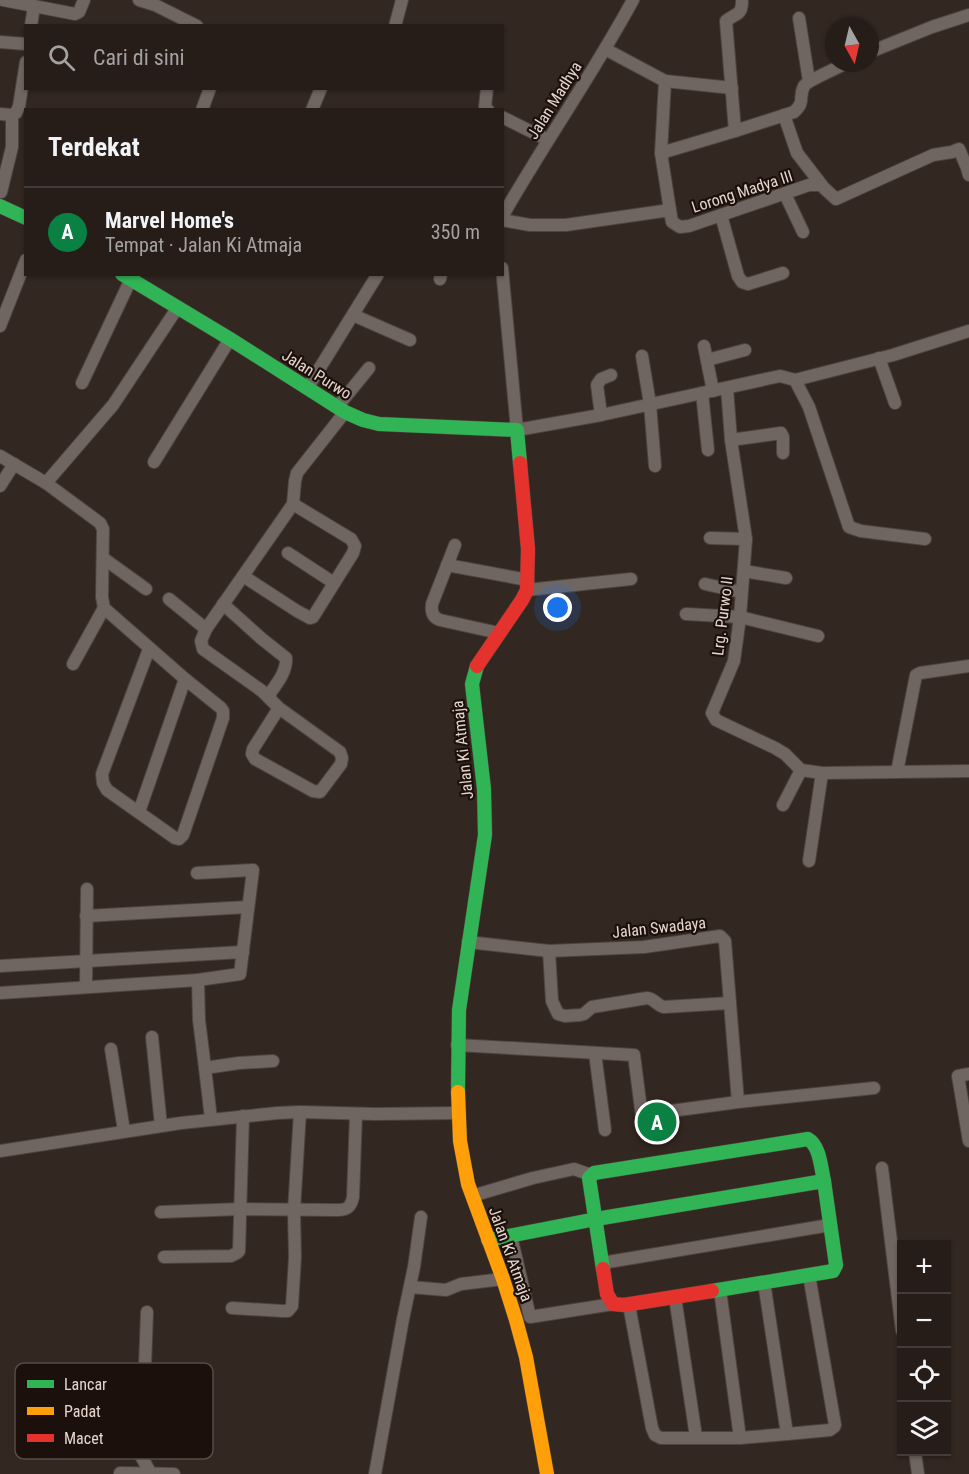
<!DOCTYPE html>
<html lang="id">
<head>
<meta charset="utf-8">
<style>
	:root { --surface:#261d19; --page:#2e2622; --text:#f1f3f6; --muted:#a4a2a2; --line:#423b38; --accent:#0b8043 }
	body { margin:0; font-family:"Roboto Condensed",sans-serif; background:var(--page); color:var(--text) }
	.controls { position:absolute; right:18px; bottom:18px; display:grid; overflow:hidden; border-radius:0px; box-shadow:0 2px 4px #0004 }
	.controls button { width:54px; height:54px; display:grid; place-items:center; padding:0; border:0; border-bottom:2px solid var(--line); background:var(--surface); color:var(--text); font:30px sans-serif }
	.compass { position:absolute; left:825px; top:18px; width:54px; height:54px; border-radius:50%; background:var(--surface); box-shadow:0 2px 4px #0004; rotate:172deg }
	.you { position:absolute; left:558px; top:608px; width:21px; height:21px; margin:-15px; border:4px solid #fff; border-radius:50%; background:#1a73e8; box-shadow:0 0 0 9px #1a73e833 }
	.badge { display:grid; place-items:center; width:39px; height:39px; border-radius:50%; background:var(--accent); color:#fff; font-size:20px; font-weight:700 }
	.pin { position:absolute; translate:-50% -50%; border:3px solid #fff; box-shadow:0 2px 6px #0006 }
	.list { margin:0; padding:0; list-style:none }
	h2 { display:flex; justify-content:space-between; align-items:center; height:78px; margin:0; padding:0 24px; font-size:26px }
	h2 small { font-size:20px; font-weight:400; color:var(--muted) }
	.list li { display:grid; grid-template-columns:39px 1fr auto; gap:18px; align-items:center; box-sizing:border-box; height:90px; padding:0 24px; border-top:2px solid var(--line) }
	.list b { display:block; font-size:22px; white-space:nowrap }
	.list p { margin:0; font-size:20px; white-space:nowrap; color:var(--muted) }
	.list em { font-size:20px; font-style:normal; color:var(--muted) }
	.icon { flex:none; width:33px; height:33px; fill:none; stroke:currentColor; stroke-width:2; stroke-linecap:round; stroke-linejoin:round }
	.map { position:relative; flex:none; width:969px; height:1474px; overflow:hidden }
	.search { position:absolute; background:var(--surface); box-shadow:0 2px 4px #0004; left:24px; top:24px; width:480px; height:66px; display:flex; align-items:center; gap:15px; box-sizing:border-box; padding:0 21px; border-radius:0px; color:var(--muted); font-size:22px }
	.panel { position:absolute; background:var(--surface); box-shadow:0 2px 4px #0004; left:24px; top:108px; width:480px; height:168px; border-radius:0px }
	.map>svg:first-child { display:block }
	.lines { fill:none; stroke-linecap:round; stroke-linejoin:round }
	.street-casing { stroke:#4f433e; stroke-width:14 }
	.fast-casing { stroke:#4f433e; stroke-width:15 }
	.slow-casing { stroke:#4f433e; stroke-width:15 }
	.jam-casing { stroke:#4f433e; stroke-width:15 }
	.street { stroke:#706661; stroke-width:12 }
	.fast { stroke:#30b455; stroke-width:14 }
	.slow { stroke:#ff9f0a; stroke-width:14 }
	.jam { stroke:#e5322d; stroke-width:14 }
	.labels { text-anchor:middle; stroke-width:4.5; stroke-linejoin:round; paint-order:stroke }
	.street-label { font-size:16px; fill:#e6d6ce; stroke:#1b100b }
	.key { fill:#1b100b; stroke:#584b46; stroke-width:1.5 }
	.key-label { font-size:16px; fill:#e6d6ce }
</style>
</head>
<body>
<div class="map">
<svg width="969" height="1474" viewBox="0 0 969 1474">
	<rect width="100%" height="100%" fill="#332721"/>
	<g class="lines">
		<g class="street-casing">
			<g id="street">
				<path d="M3,0L75,14L79,12L84,0"/>
				<path d="M139,0L155,5L197,26"/>
				<path d="M799,18L809,81"/>
				<path d="M31,26L34,6"/>
				<path d="M395,26L402,0"/>
				<path d="M0,42L26,44"/>
				<path d="M605,49L665,81L661,153L670,210"/>
				<path d="M870,52L932,27L969,15"/>
				<path d="M665,81L732,88"/>
				<path d="M487,88L485,107L488,110"/>
				<path d="M202,110L210,88"/>
				<path d="M312,110L321,88"/>
				<path d="M0,114L12,115L16,113L19,106L26,62"/>
				<path d="M784,115L797,153L824,188L836,199L933,155L952,152L959,149L967,168L969,175"/>
				<path d="M502,117L548,140"/>
				<path d="M735,131L726,21C737,12 742,16 742,0"/>
				<path d="M661,153L735,131L794,112C806,101 798,98 804,86C808,80 838,68 846,63"/>
				<path d="M1,192L12,147V115"/>
				<path d="M785,194L803,232"/>
				<path d="M721,215L738,276L742,282L748,284L783,273"/>
				<path d="M502,217C544,143 593,74 633,0"/>
				<path d="M502,220L530,225H566L670,210L672,222L680,227L689,226L809,185H821"/>
				<path d="M502,268L517,430L601,415L780,376L795,380"/>
				<path d="M440,279L441,274"/>
				<path d="M353,315L410,340"/>
				<path d="M0,326L26,260"/>
				<path d="M704,346L713,391"/>
				<path d="M642,356L650,404L655,466"/>
				<path d="M879,358L895,403"/>
				<path d="M707,360L745,350"/>
				<path d="M795,380L809,407L849,527L861,531L925,539"/>
				<path d="M795,380L893,355L969,331"/>
				<path d="M82,383L131,279"/>
				<path d="M308,387L378,274"/>
				<path d="M727,388L731,440L746,539L740,617L734,661L712,713L716,720L775,748L785,754L801,770L822,773L969,771"/>
				<path d="M702,393L708,450"/>
				<path d="M338,406L369,368"/>
				<path d="M601,415L597,385L601,379L611,375"/>
				<path d="M731,440L781,433L783,437V453"/>
				<path d="M0,456L46,483L100,523L103,529L102,597L104,608L185,679L221,708L223,711V718L183,835L179,839L175,838L107,790L103,783L102,774L149,649"/>
				<path d="M154,462L230,339"/>
				<path d="M46,483L113,405L178,307"/>
				<path d="M0,486L14,464"/>
				<path d="M710,538L746,539"/>
				<path d="M455,545L432,604C431,611 432,617 440,620L499,633"/>
				<path d="M288,553L334,583"/>
				<path d="M103,558L146,589"/>
				<path d="M447,565L528,580"/>
				<path d="M744,571L786,578"/>
				<path d="M243,576L297,611L310,618L313,617L353,553L355,546L351,539L293,504"/>
				<path d="M705,584L741,592"/>
				<path d="M527,590L631,579"/>
				<path d="M169,599L206,629"/>
				<path d="M223,604L262,639L286,658C287,672 276,685 268,696"/>
				<path d="M686,614L740,617L818,636"/>
				<path d="M73,664L104,608"/>
				<path d="M279,708L253,749L252,754L255,759L313,791L320,792L341,764L342,758L340,752L279,708L262,691L203,649L201,641L206,629L293,504L295,481L297,473L345,412"/>
				<path d="M897,772L916,675L920,673L969,666"/>
				<path d="M783,805L801,770"/>
				<path d="M139,812L185,679"/>
				<path d="M809,861L822,773"/>
				<path d="M197,873L253,870L240,974L198,980L199,1020L205,1068"/>
				<path d="M86,916L248,907"/>
				<path d="M468,942L549,951L644,947L720,936L725,941L738,1102"/>
				<path d="M549,951L552,1001L558,1014L565,1016L580,1015L584,1014L592,1007L647,998C654,998 657,1006 664,1007L730,1003"/>
				<path d="M0,966L243,952"/>
				<path d="M86,987L87,889"/>
				<path d="M0,993L198,980"/>
				<path d="M152,1037L161,1126"/>
				<path d="M457,1045L634,1055L643,1125"/>
				<path d="M111,1049L124,1131"/>
				<path d="M595,1053L605,1130"/>
				<path d="M969,1074L958,1076L969,1141"/>
				<path d="M671,1111L738,1102L874,1088"/>
				<path d="M211,1119L205,1068L239,1063L273,1061"/>
				<path d="M0,1151L181,1123L277,1113L300,1112L375,1114L458,1113"/>
				<path d="M882,1168L902,1331"/>
				<path d="M472,1196L533,1178L574,1169L591,1175"/>
				<path d="M161,1212L240,1209L338,1210C347,1210 351,1207 353,1197L356,1114"/>
				<path d="M511,1236L530,1317L613,1304"/>
				<path d="M164,1257L231,1256L237,1253L239,1251L243,1116"/>
				<path d="M602,1263L830,1225"/>
				<path d="M410,1287L446,1290L461,1284L503,1279"/>
				<path d="M720,1290L740,1438L787,1434L764,1282"/>
				<path d="M675,1297L696,1437"/>
				<path d="M629,1305L652,1428L655,1435L661,1438H740"/>
				<path d="M232,1308L283,1311H288L292,1306L295,1257L294,1211L300,1112"/>
				<path d="M147,1312L145,1366L131,1438L151,1474"/>
				<path d="M787,1434L830,1430L834,1427L835,1425L809,1275"/>
				<path d="M915,1452L918,1474"/>
				<path d="M120,1473L174,1474"/>
				<path d="M375,1474L403,1319L414,1267L421,1217"/>
			</g>
		</g>
		<g class="fast-casing">
			<g id="fast">
				<path d="M0,206L26,218"/>
				<path d="M122,274L230,339L345,412L363,420L379,424L517,430L520,463"/>
				<path d="M458,1092L459,1010L485,835L484,789L472,684L477,666"/>
				<path d="M488,1240L596,1219L824,1181L836,1265L833,1271L712,1291"/>
				<path d="M603,1269L589,1178L594,1173L808,1139C820,1146 821,1168 824,1181"/>
			</g>
		</g>
		<g class="slow-casing">
			<path id="slow" d="M458,1092L460,1141L468,1184L503,1279L516,1320L526,1357L547,1474"/>
		</g>
		<g class="jam-casing">
			<g id="jam">
				<path d="M477,666L522,600L527,590L528,549L520,463"/>
				<path d="M603,1269L607,1294L613,1304L624,1305L712,1291"/>
			</g>
		</g>
		<use href="#street" class="street"/>
		<use href="#fast" class="fast"/>
		<use href="#slow" class="slow"/>
		<use href="#jam" class="jam"/>
	</g>
	<g class="labels">
		<g class="street-label">
			<text transform="translate(554 100) rotate(-58)" y="6">Jalan Madhya</text>
			<text transform="translate(742 191) rotate(-18)" y="6">Lorong Madya III</text>
			<text transform="translate(317 374) rotate(32)" y="6">Jalan Purwo</text>
			<text transform="translate(722 616) rotate(-83)" y="6">Lrg. Purwo II</text>
			<text transform="translate(462 750) rotate(-96)" y="6">Jalan Ki Atmaja</text>
			<text transform="translate(659 927) rotate(-6)" y="6">Jalan Swadaya</text>
			<text transform="translate(511 1254) rotate(70)" y="6">Jalan Ki Atmaja</text>
		</g>
	</g>
	<rect x="15" y="1363" width="198" height="96" rx="9" class="key"/>
	<rect x="27" y="1380" width="27" height="8" fill="#30b455"/>
	<rect x="27" y="1407" width="27" height="8" fill="#ff9f0a"/>
	<rect x="27" y="1434" width="27" height="8" fill="#e5322d"/>
	<g class="key-label">
		<text x="64" y="1390">Lancar</text>
		<text x="64" y="1417">Padat</text>
		<text x="64" y="1444">Macet</text>
	</g>
</svg>
<div class="controls">
<button>+</button>
<button>−</button>
<button><svg class="icon" aria-label="locate" viewBox="0 0 24 24"><circle cx="12" cy="12" r="6"/><path d="M12 2v4M12 18v4M2 12h4M18 12h4"/></svg></button>
<button><svg class="icon" aria-label="layers" viewBox="0 0 24 24"><path d="M12 4l9 5-9 5-9-5zM3 14l9 5 9-5"/></svg></button>
</div>
<svg class="compass" viewBox="-18 -18 36 36"><path d="M0-13l5 13h-10z" fill="#e53935"/><path d="M0 13l5-13h-10z" fill="#a4a2a2"/></svg>
<div class="you"></div>
<div class="pin badge" style="left:657px;top:1122px">A</div>
<div class="search"><svg class="icon" aria-label="search" viewBox="0 0 24 24"><circle cx="10" cy="10" r="6"/><path d="M15 15l6 6"/></svg>Cari di sini</div>
<section class="panel">
<h2>Terdekat<small></small></h2>
<ul class="list">
<li><span class="badge">A</span><div><b>Marvel Home's</b><p>Tempat · Jalan Ki Atmaja</p></div><em>350 m</em></li>
</ul>
</section>
</div>
</body>
</html>
